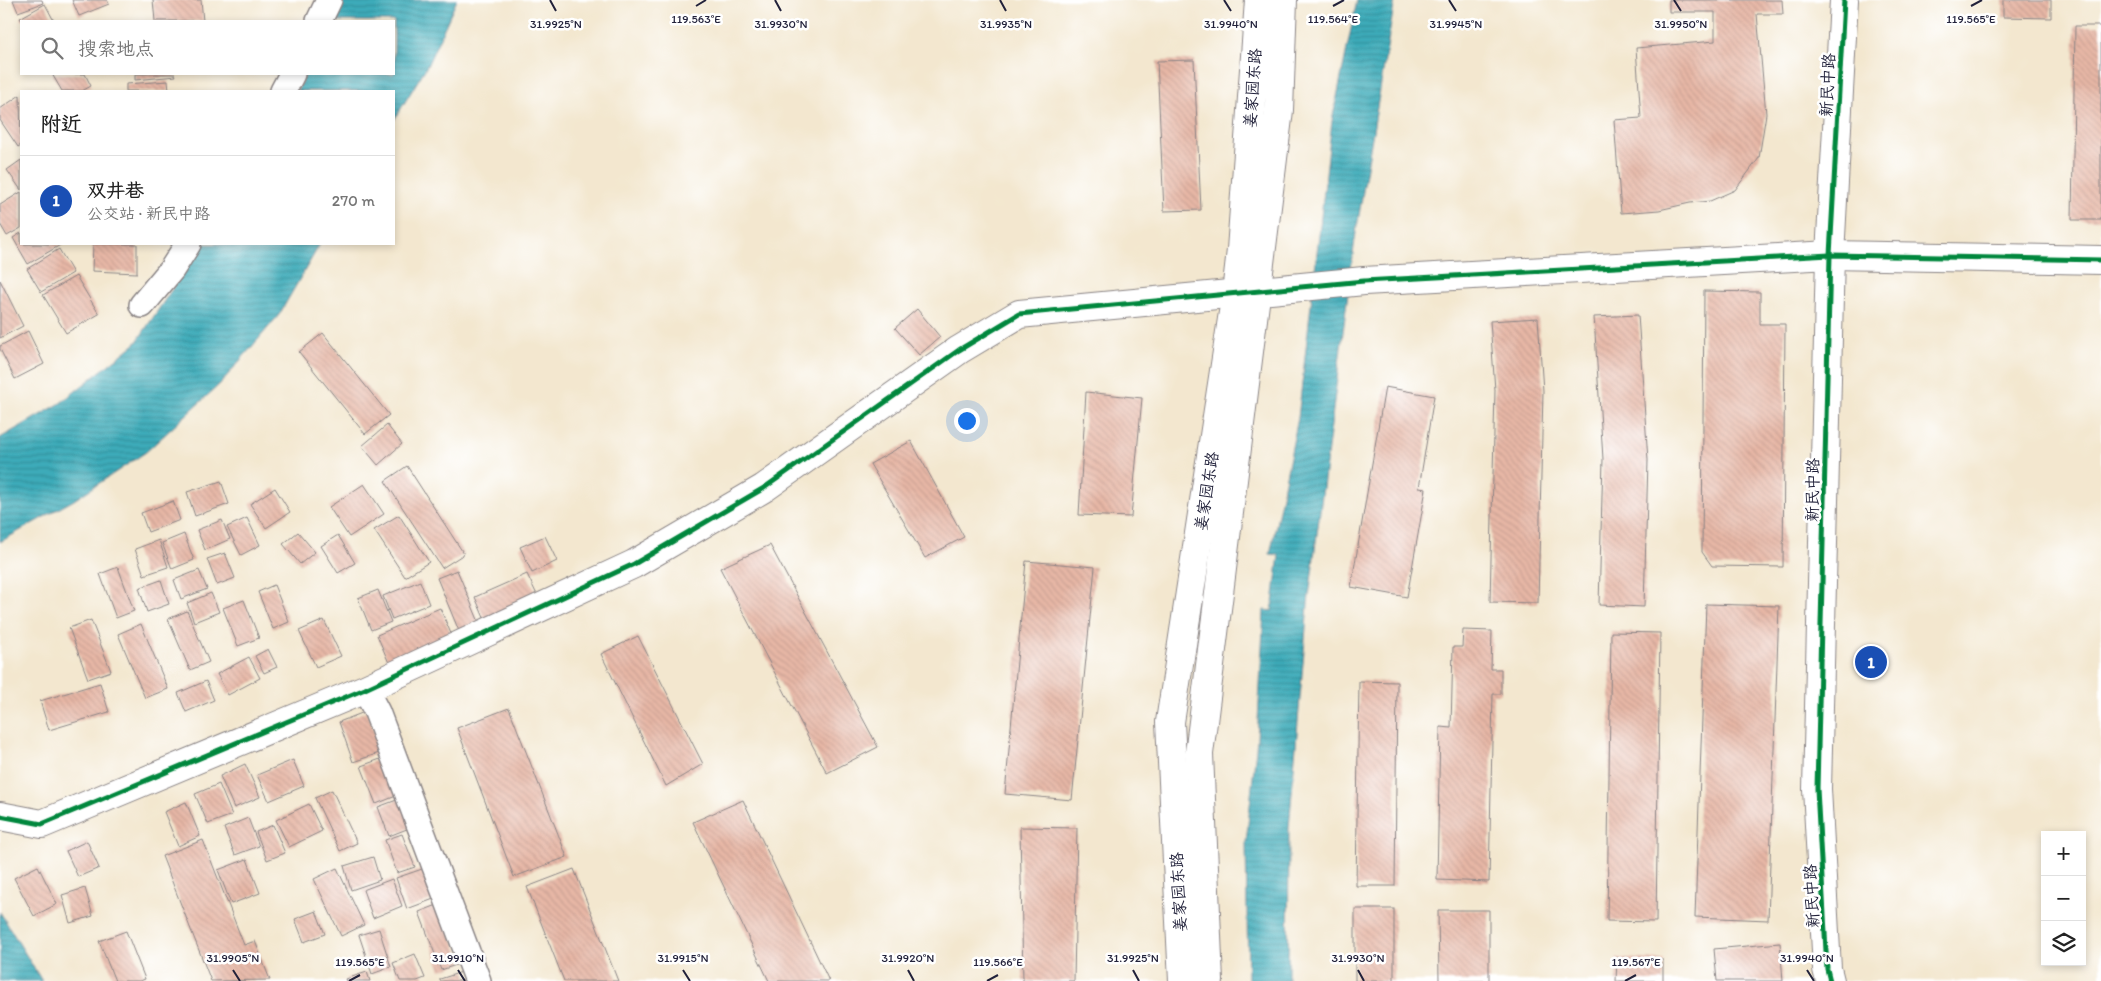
<!DOCTYPE html>
<html lang="zh">
<head>
<meta charset="utf-8">
<style>
	:root { --surface:#fff; --page:#f2f2f2; --text:#222; --muted:#767676; --line:#e0e0e0; --accent:#b45309 }
	body { margin:0; font-family:Itim,"LXGW WenKai TC",sans-serif; background:var(--page); color:var(--text) }
	.controls { position:absolute; right:15px; bottom:15px; display:grid; overflow:hidden; border-radius:0px; box-shadow:0 2px 8px #0003 }
	.controls button { width:45px; height:45px; display:grid; place-items:center; padding:0; border:0; border-bottom:1px solid var(--line); background:var(--surface); color:var(--text); font:25px sans-serif }
	.you { position:absolute; left:966px; top:420px; width:18px; height:18px; margin:-12px; border:4px solid #fff; border-radius:50%; background:#1a73e8; box-shadow:0 0 0 8px #1a73e833 }
	.badge { display:grid; place-items:center; width:32px; height:32px; border-radius:50%; background:var(--accent); color:#fff; font-size:16px; font-weight:700 }
	.pin { position:absolute; translate:-50% -50%; border:2px solid #fff; box-shadow:0 1px 5px #0006 }
	.list { margin:0; padding:0; list-style:none }
	h2 { display:flex; justify-content:space-between; align-items:center; height:65px; margin:0; padding:0 20px; font-size:21px }
	h2 small { font-size:16px; font-weight:400; color:var(--muted) }
	.list li { display:grid; grid-template-columns:32px 1fr auto; gap:15px; align-items:center; box-sizing:border-box; height:90px; padding:0 20px; border-top:1px solid var(--line) }
	.list b { display:block; font-size:19px; white-space:nowrap }
	.list p { margin:0; font-size:16px; white-space:nowrap; color:var(--muted) }
	.list em { font-size:16px; font-style:normal; color:var(--muted) }
	.icon { flex:none; width:28px; height:28px; fill:none; stroke:currentColor; stroke-width:2; stroke-linecap:round; stroke-linejoin:round }
	.map { position:relative; flex:none; width:2101px; height:981px; overflow:hidden }
	.search { position:absolute; background:var(--surface); box-shadow:0 2px 8px #0003; left:20px; top:20px; width:375px; height:55px; display:flex; align-items:center; gap:12px; box-sizing:border-box; padding:0 18px; border-radius:0px; color:var(--muted); font-size:19px }
	.panel { position:absolute; background:var(--surface); box-shadow:0 2px 8px #0003; left:20px; top:90px; width:375px; height:155px; border-radius:0px }
	.map>svg:first-child { display:block }
	.water { fill:url(#water-rules); stroke:#2f667a }
	.building { fill:url(#building-back-hatch) }
	.lines { fill:none; stroke-linecap:round; stroke-linejoin:round }
	.minor-casing { stroke:#8a8485; stroke-width:28 }
	.tertiary-casing { stroke:#8a8485; stroke-width:30 }
	.secondary-casing { stroke:#8a8485; stroke-width:30 }
	.minor { stroke:#fff; stroke-width:25 }
	.tertiary { stroke:#fff; stroke-width:28 }
	.secondary { stroke:#fff; stroke-width:28 }
	.cycleway-casing { stroke:#fff; stroke-width:8 }
	.cycleway { stroke:#00873e; stroke-width:5 }
	.ticks { fill:none; stroke:#22223b; stroke-width:2 }
	.labels { text-anchor:middle; stroke-width:5; stroke-linejoin:round; paint-order:stroke }
	.street-label { font-size:16px; fill:#22223b; stroke:#fff }
	.ticks-label { font-size:12px; text-anchor:middle; fill:#22223b; stroke:#fff; stroke-width:5; stroke-linejoin:round; paint-order:stroke }
</style>
</head>
<body>
<div class="map">
<svg width="2101" height="981" viewBox="0 0 2101 981">
	<defs>
		<pattern id="water-rules" width="6" height="5" patternUnits="userSpaceOnUse" patternTransform="scale(1.25)"><rect width="6" height="5" fill="#3cabb9"/><path d="M0 2.5h6" fill="none" stroke="#328b98"/></pattern>
		<pattern id="building-back-hatch" width="6" height="6" patternUnits="userSpaceOnUse" patternTransform="scale(1.25)"><rect width="6" height="6" fill="#e7b7a6"/><path d="M-1 5l2 2M0 0l6 6M5-1l2 2" fill="none" stroke="#c69d90"/></pattern>
	</defs>
	<rect width="100%" height="100%" fill="#fff"/>
	<filter id="ink" filterUnits="userSpaceOnUse"><feTurbulence type="fractalNoise" baseFrequency=".02" numOctaves="2"/><feDisplacementMap in="SourceGraphic" scale="10" xChannelSelector="R" yChannelSelector="G"/><feConvolveMatrix kernelMatrix="1 2 1 2 8 2 1 2 1" color-interpolation-filters="sRGB"/></filter>
	<filter id="wash" filterUnits="userSpaceOnUse"><feTurbulence type="fractalNoise" baseFrequency=".0096" numOctaves="4" result="noise"/><feDisplacementMap in="SourceGraphic" scale="20" xChannelSelector="R" yChannelSelector="G"/><feGaussianBlur stdDeviation="1.12" result="paint"/><feColorMatrix in="noise" values="0 0 0 0 0 0 0 0 0 0 0 0 0 0 0 0 0 1.4 0 .05"/><feComposite in="paint" operator="in"/></filter>
	<g filter="url(#wash)">
		<rect width="100%" height="100%" fill="#f3e7cf"/>
		<g class="water">
			<path d="M345,0H457L427,66L394,120V91H297L306,74H394V21H334Z"/>
			<path d="M1357,0H1395L1355,239L1308,604L1289,828L1288,981H1248L1246,843L1257,739L1264,610L1272,611L1279,555L1270,554L1298,418L1332,121Z"/>
			<path d="M202,244H320L279,315L220,384L146,452L74,500L0,542V438L59,404L136,343Z"/>
			<path d="M0,912L42,981H0Z"/>
		</g>
		<g id="blocks">
			<g class="building">
				<path d="M13,0H42L43,3L18,12Z"/>
				<path d="M72,0H107L109,4L79,16Z"/>
				<path d="M153,0H201L203,21H155Z"/>
				<path d="M1669,0H1782L1783,14H1757L1766,114L1759,158L1735,190L1710,201L1690,203L1659,210L1621,213L1614,120L1641,118L1636,48L1715,41V12H1669Z"/>
				<path d="M2003,0H2051V18L2003,17Z"/>
				<path d="M45,4L54,21H22L20,18Z"/>
				<path d="M2075,26H2101V220H2072Z"/>
				<path d="M1194,60L1201,210L1164,211L1157,61Z"/>
				<path d="M52,74H85L91,86L82,91H62Z"/>
				<path d="M135,74H175L176,76L135,80Z"/>
				<path d="M168,81L169,91H126V84Z"/>
				<path d="M20,95L21,145L18,147L0,120V109Z"/>
				<path d="M21,160V190L7,170Z"/>
				<path d="M21,192V228L7,236L0,224V205Z"/>
				<path d="M21,233V244H62L28,264L13,238Z"/>
				<path d="M93,244H137V273L92,271Z"/>
				<path d="M59,249L73,273L41,292L27,269Z"/>
				<path d="M76,276L99,314L66,333L43,295Z"/>
				<path d="M0,280L23,326L0,338Z"/>
				<path d="M1704,291L1760,292V324H1785L1783,567L1712,566L1702,552Z"/>
				<path d="M917,309L940,337L919,355L895,328Z"/>
				<path d="M1638,315L1648,460L1644,607L1599,605L1603,459L1594,317Z"/>
				<path d="M1538,318L1543,391L1538,603L1490,602L1495,390L1490,321Z"/>
				<path d="M28,331L44,364L15,379L0,349V346Z"/>
				<path d="M323,333L389,415L365,434L299,352Z"/>
				<path d="M1385,387L1434,396L1419,488L1426,489L1407,597L1351,587Z"/>
				<path d="M1086,392L1142,398L1131,517L1079,515Z"/>
				<path d="M387,425L402,444L378,465L362,446Z"/>
				<path d="M911,441L964,537L925,558L870,464Z"/>
				<path d="M407,466L464,554L442,568L385,481Z"/>
				<path d="M221,481L229,504L195,516L187,492Z"/>
				<path d="M364,484L384,514L349,537L329,507Z"/>
				<path d="M275,488L290,512L266,528L250,504Z"/>
				<path d="M173,501L180,520L148,532L141,513Z"/>
				<path d="M399,515L429,562L405,577L374,530Z"/>
				<path d="M247,518L260,545L241,555L227,527Z"/>
				<path d="M222,520L230,539L205,550L197,530Z"/>
				<path d="M298,532L315,552L300,564L283,544Z"/>
				<path d="M184,534L194,560L172,569L162,543Z"/>
				<path d="M338,535L355,563L338,573L321,546Z"/>
				<path d="M545,536L557,561L532,573L520,547Z"/>
				<path d="M159,540L168,567L144,575L135,549Z"/>
				<path d="M770,545L878,747L827,773L720,568Z"/>
				<path d="M225,553L235,578L217,585L207,559Z"/>
				<path d="M1026,561L1095,567L1072,800L1005,794Z"/>
				<path d="M118,567L134,611L116,618L100,574Z"/>
				<path d="M199,570L207,589L181,599L174,580Z"/>
				<path d="M457,570L479,622L459,631L437,578Z"/>
				<path d="M527,574L538,597L485,620L475,597Z"/>
				<path d="M161,580L169,604L147,612L139,588Z"/>
				<path d="M420,581L429,604L392,619L383,596Z"/>
				<path d="M274,585L289,622L273,629L258,592Z"/>
				<path d="M378,590L391,622L371,630L358,598Z"/>
				<path d="M211,593L219,612L194,622L187,603Z"/>
				<path d="M244,600L259,638L238,646L223,608Z"/>
				<path d="M1706,604L1779,606L1768,920L1695,917Z"/>
				<path d="M440,608L452,636L389,663L377,635Z"/>
				<path d="M187,611L209,662L190,670L168,619Z"/>
				<path d="M91,620L111,671L88,679L69,628Z"/>
				<path d="M324,620L341,656L316,667L299,631Z"/>
				<path d="M141,624L168,689L145,698L118,634Z"/>
				<path d="M1463,630L1492,631L1491,669H1501V694H1493L1489,882L1437,880L1440,727L1451,728L1453,647H1462Z"/>
				<path d="M1611,632L1660,633L1656,922L1607,921Z"/>
				<path d="M638,636L703,764L666,786L601,654Z"/>
				<path d="M268,649L277,667L264,673L255,656Z"/>
				<path d="M249,657L260,678L228,695L217,674Z"/>
				<path d="M206,681L214,700L186,712L178,693Z"/>
				<path d="M1359,681L1397,682L1395,886H1356Z"/>
				<path d="M100,683L109,712L49,730L40,701Z"/>
				<path d="M509,708L567,857L514,877L457,728Z"/>
				<path d="M367,711L382,752L353,762L339,722Z"/>
				<path d="M386,757L401,794L376,804L361,766Z"/>
				<path d="M293,760L304,786L269,801L257,775Z"/>
				<path d="M245,764L260,797L234,808L220,776Z"/>
				<path d="M219,784L232,815L208,824L195,794Z"/>
				<path d="M332,790L357,843L340,851L315,798Z"/>
				<path d="M402,798L412,827L389,836L378,807Z"/>
				<path d="M743,800L829,981H769L693,822Z"/>
				<path d="M186,802L200,836L178,846L164,812Z"/>
				<path d="M309,804L322,831L289,847L276,820Z"/>
				<path d="M248,818L259,846L235,855L224,828Z"/>
				<path d="M273,825L285,853L267,860L256,832Z"/>
				<path d="M1020,827L1077,828L1074,981H1023Z"/>
				<path d="M402,834L415,867L397,873L385,840Z"/>
				<path d="M203,840L244,945L255,941L270,980L211,981L162,856Z"/>
				<path d="M87,841L99,868L78,877L66,851Z"/>
				<path d="M373,857L380,880L351,890L344,866Z"/>
				<path d="M247,859L260,893L231,904L218,870Z"/>
				<path d="M38,866L57,904L34,916L14,878Z"/>
				<path d="M428,867L439,897L407,909L396,878Z"/>
				<path d="M337,868L364,925L341,936L314,879Z"/>
				<path d="M574,869L618,981H564L527,887Z"/>
				<path d="M392,879L402,906L373,918L363,890Z"/>
				<path d="M85,888L93,916L70,923L62,895Z"/>
				<path d="M440,904L462,963L441,970L419,912Z"/>
				<rect x="1355" y="909" width="39" height="72"/>
				<path d="M1438,910H1489V981H1439Z"/>
				<path d="M316,911L325,934L304,942L295,919Z"/>
				<path d="M379,929L391,967L372,974L359,935Z"/>
				<path d="M126,931L145,979L140,981H115L99,941Z"/>
				<path d="M1780,943L1783,981H1717L1714,949Z"/>
				<path d="M415,954L425,978L417,981H400L393,963Z"/>
				<path d="M1617,958L1663,960V981H1616Z"/>
				<path d="M465,971L468,981H440V979Z"/>
				<path d="M367,972L370,981H347L346,979Z"/>
			</g>
		</g>
	</g>
	<g filter="url(#ink)">
		<use href="#blocks" fill-opacity="0" stroke="#8a8485" stroke-width="1"/>
		<g class="lines">
			<g class="minor-casing">
				<g id="minor">
					<path d="M319,21L329,0"/>
					<path d="M283,91L292,74"/>
					<path d="M142,305L172,269L188,244"/>
					<path d="M365,689L377,712L478,981"/>
				</g>
			</g>
			<g class="tertiary-casing">
				<g id="tertiary">
					<path d="M0,816L42,824L365,689L634,564L764,488L959,350L1019,314L1364,281L1830,255L2101,260"/>
					<path d="M1830,981L1827,969L1817,789L1830,255L1844,0"/>
				</g>
			</g>
			<g class="secondary-casing">
				<g id="secondary">
					<path d="M1183,981L1170,722L1236,293L1241,250L1259,0"/>
					<path d="M1209,981L1199,754L1279,110L1283,0"/>
				</g>
			</g>
			<use href="#minor" class="minor"/>
			<use href="#tertiary" class="tertiary"/>
			<use href="#secondary" class="secondary"/>
			<g class="cycleway-casing">
				<g id="cycleway">
					<path d="M0,816L42,824L365,689L634,564L764,488L959,350L1019,314L1364,281L1830,255L2101,260"/>
					<path d="M1830,981L1827,969L1817,789L1830,255L1844,0"/>
				</g>
			</g>
			<use href="#cycleway" class="cycleway"/>
		</g>
	</g>
	<path class="ticks" d="M550,0L556,11M775,0L781,11M1000,0L1006,11M1224,0L1231,11M1449,0L1456,11M1674,0L1681,11M696,6L706,0M1333,6L1344,0M1971,6L1982,0M233,970L240,981M458,970L465,981M683,970L690,981M908,970L914,981M1133,970L1139,981M1358,970L1364,981M1807,970L1814,981M349,981L360,975M987,981L998,975M1625,981L1636,975"/>
	<g class="labels">
		<g class="street-label">
			<text transform="translate(1827 85) rotate(-87)" y="6">新民中路</text>
			<text transform="translate(1252 88) rotate(-86)" y="6">姜家园东路</text>
			<text transform="translate(1812 490) rotate(-89)" y="6">新民中路</text>
			<text transform="translate(1206 491) rotate(-81)" y="6">姜家园东路</text>
			<text transform="translate(1178 892) rotate(-93)" y="6">姜家园东路</text>
			<text transform="translate(1811 896) rotate(-93)" y="6">新民中路</text>
		</g>
	</g>
	<g class="ticks-label">
		<text x="696" y="23">119.563°E</text>
		<text x="1333" y="23">119.564°E</text>
		<text x="1971" y="23">119.565°E</text>
		<text x="556" y="28">31.9925°N</text>
		<text x="781" y="28">31.9930°N</text>
		<text x="1681" y="28">31.9950°N</text>
		<text x="1006" y="28">31.9935°N</text>
		<text x="1231" y="28">31.9940°N</text>
		<text x="1456" y="28">31.9945°N</text>
		<text x="233" y="962">31.9905°N</text>
		<text x="458" y="962">31.9910°N</text>
		<text x="683" y="962">31.9915°N</text>
		<text x="908" y="962">31.9920°N</text>
		<text x="1133" y="962">31.9925°N</text>
		<text x="1358" y="962">31.9930°N</text>
		<text x="1807" y="962">31.9940°N</text>
		<text x="360" y="966">119.565°E</text>
		<text x="998" y="966">119.566°E</text>
		<text x="1636" y="966">119.567°E</text>
	</g>
</svg>
<div class="controls">
<button>+</button>
<button>−</button>
<button><svg class="icon" aria-label="layers" viewBox="0 0 24 24"><path d="M12 4l9 5-9 5-9-5zM3 14l9 5 9-5"/></svg></button>
</div>
<div class="you"></div>
<div class="pin badge" style="left:1871px;top:662px;background:#1a4fb4">1</div>
<div class="search"><svg class="icon" aria-label="search" viewBox="0 0 24 24"><circle cx="10" cy="10" r="6"/><path d="M15 15l6 6"/></svg>搜索地点</div>
<section class="panel">
<h2>附近<small></small></h2>
<ul class="list">
<li><span class="badge" style="background:#1a4fb4">1</span><div><b>双井巷</b><p>公交站 · 新民中路</p></div><em>270 m</em></li>
</ul>
</section>
</div>
</body>
</html>
